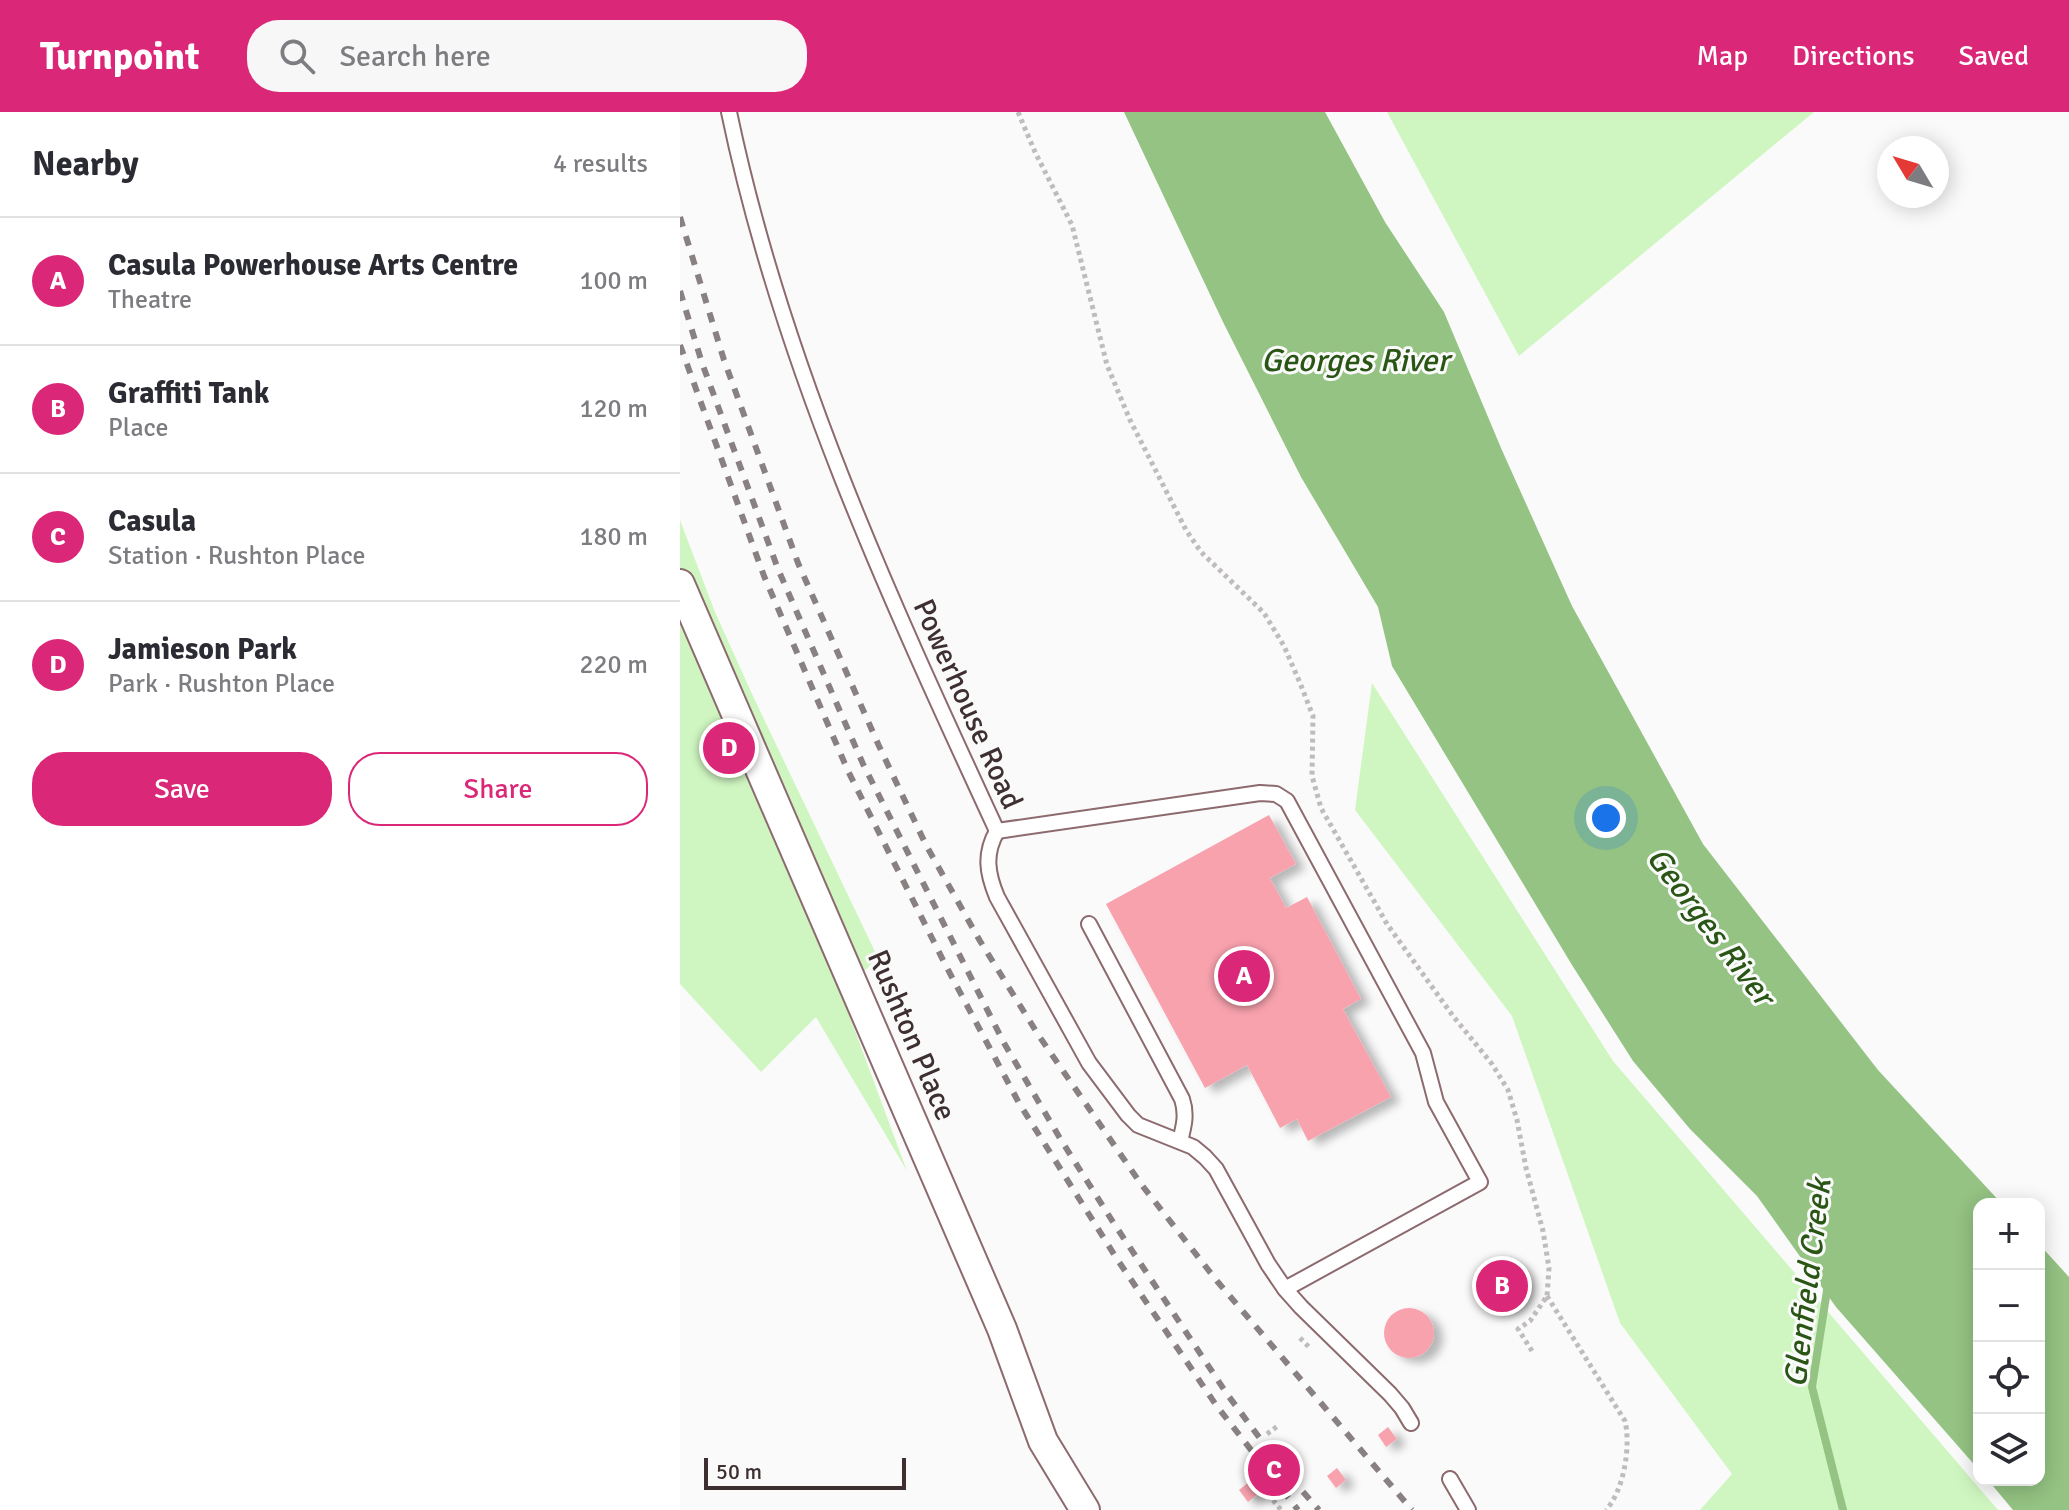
<!DOCTYPE html>
<html lang="en">
<head>
<meta charset="utf-8">
<style>
	:root { --surface:#fff; --page:#f7f7f7; --text:#2b2b33; --muted:#7c7c81; --line:#e1e1e2; --accent:#db2777 }
	body { margin:0; font-family:Signika,sans-serif; background:var(--page); color:var(--text) }
	.controls { position:absolute; right:24px; bottom:24px; display:grid; overflow:hidden; border-radius:16px; box-shadow:0 4px 20px #0003 }
	.controls button { width:72px; height:72px; display:grid; place-items:center; padding:0; border:0; border-bottom:2px solid var(--line); background:var(--surface); color:var(--text); font:40px sans-serif }
	.compass { position:absolute; left:1197px; top:24px; width:72px; height:72px; border-radius:50%; background:var(--surface); box-shadow:0 4px 20px #0003; rotate:308deg }
	.scale { position:absolute; left:24px; bottom:20px; width:202px; box-sizing:border-box; padding-left:8px; border:4px solid #3e2f31; border-top:0; font-size:22px; line-height:28px; white-space:nowrap; color:#3e2f31; -webkit-text-stroke:6px #fafafa; paint-order:stroke }
	.you { position:absolute; left:926px; top:706px; width:28px; height:28px; margin:-20px; border:6px solid #fff; border-radius:50%; background:#1a73e8; box-shadow:0 0 0 12px #1a73e833 }
	.badge { display:grid; place-items:center; width:52px; height:52px; border-radius:50%; background:var(--accent); color:#fff; font-size:26px; font-weight:700 }
	.pin { position:absolute; translate:-50% -50%; border:4px solid #fff; box-shadow:0 2px 8px #0006 }
	.list { margin:0; padding:0; list-style:none }
	h2 { display:flex; justify-content:space-between; align-items:center; height:104px; margin:0; padding:0 32px; font-size:34px }
	h2 small { font-size:26px; font-weight:400; color:var(--muted) }
	.list li { display:grid; grid-template-columns:52px 1fr auto; gap:24px; align-items:center; box-sizing:border-box; height:128px; padding:0 32px; border-top:2px solid var(--line) }
	.list b { display:block; font-size:30px; white-space:nowrap }
	.list p { margin:0; font-size:26px; white-space:nowrap; color:var(--muted) }
	.list em { font-size:26px; font-style:normal; color:var(--muted) }
	.actions { display:flex; gap:16px; padding:24px 32px }
	.actions a { flex:1; padding:18px 0; border:2px solid var(--accent); border-radius:32px; text-align:center; font-size:28px; color:var(--accent) }
	.actions .main { background:var(--accent); color:#fff }
	.icon { flex:none; width:44px; height:44px; fill:none; stroke:currentColor; stroke-width:2; stroke-linecap:round; stroke-linejoin:round }
	.map { position:relative; flex:none; width:1389px; height:1398px; overflow:hidden }
	header { display:flex; align-items:center; gap:48px; box-sizing:border-box; height:112px; padding:0 40px; background:var(--accent); color:#fff }
	header strong { font-size:38px }
	nav { display:flex; gap:44px; margin-inline-start:auto; font-size:28px }
	.search { width:560px; height:72px; background:var(--page); display:flex; align-items:center; gap:20px; box-sizing:border-box; padding:0 28px; border-radius:32px; color:var(--muted); font-size:30px }
	main { display:flex }
	aside { flex:1; background:var(--surface) }
	.map>svg:first-child { display:block }
	.green { fill:#cff6c1 }
	.water { fill:#94c383 }
	.lines { fill:none; stroke-linecap:round; stroke-linejoin:round }
	.stream { stroke:#94c383; stroke-width:8 }
	.building { fill:#f8a2ae; filter:url(#shadow) }
	.service-casing { stroke:#8c6a6e; stroke-width:18 }
	.minor-casing { stroke:#8c6a6e; stroke-width:32 }
	.path { stroke:#c0bbbc; stroke-width:5; stroke-dasharray:4 4; stroke-linecap:butt }
	.service { stroke:#fff; stroke-width:14 }
	.minor { stroke:#fff; stroke-width:28 }
	.rail { stroke:#898081; stroke-width:6; stroke-dasharray:10 10; stroke-linecap:butt }
	.labels { text-anchor:middle; stroke-width:6; stroke-linejoin:round; paint-order:stroke }
	.street-label { font-size:30px; fill:#3e2f31; stroke:#fafafa }
	.water-label { font-size:32px; font-style:italic; fill:#295515; stroke:#fafafa }
</style>
</head>
<body>
<header>
<strong>Turnpoint</strong>
<div class="search"><svg class="icon" aria-label="search" viewBox="0 0 24 24"><circle cx="10" cy="10" r="6"/><path d="M15 15l6 6"/></svg>Search here</div>
<nav><a>Map</a><a>Directions</a><a>Saved</a></nav>
</header>
<main>
<aside>
<h2>Nearby<small>4 results</small></h2>
<ul class="list">
<li><span class="badge">A</span><div><b>Casula Powerhouse Arts Centre</b><p>Theatre</p></div><em>100 m</em></li>
<li><span class="badge">B</span><div><b>Graffiti Tank</b><p>Place</p></div><em>120 m</em></li>
<li><span class="badge">C</span><div><b>Casula</b><p>Station · Rushton Place</p></div><em>180 m</em></li>
<li><span class="badge">D</span><div><b>Jamieson Park</b><p>Park · Rushton Place</p></div><em>220 m</em></li>
</ul>
<div class="actions"><a class="main">Save</a><a>Share</a></div>
</aside>
<div class="map">
<svg width="1389" height="1398" viewBox="0 0 1389 1398">
	<defs>
		<filter id="shadow"><feDropShadow dx="9" dy="5" stdDeviation="4" flood-color="#0004"/></filter>
	</defs>
	<rect width="100%" height="100%" fill="#fafafa"/>
	<g class="green">
		<path d="M707,0H1134L839,244Z"/>
		<path d="M0,408L35,500L72,582L198,846L161,881L227,1059L136,905L81,960L0,872Z"/>
		<path d="M692,571L933,949L1318,1398H1020L1052,1362L940,1211L832,904L675,698Z"/>
	</g>
	<g class="water">
		<path d="M444,0H645L705,110L764,200L821,336L892,494L1023,732L1198,958L1322,1092H1299V1358L1156,1195L1077,1084L1010,1017L953,949L892,853L712,554L698,495L621,365L543,210Z"/>
		<path d="M1359,1132L1389,1165V1398H1333L1308,1368H1359Z"/>
	</g>
	<g class="lines">
		<path class="stream" d="M1148,1172L1132,1275L1163,1398"/>
	</g>
	<g class="building">
		<path d="M589,703L616,752L590,766L606,796L627,785L681,887L663,897L711,985L628,1029L617,1007L600,1016L567,953L525,976L426,792Z"/>
		<circle cx="822" cy="1172" r="26"/>
		<circle cx="729" cy="1221" r="25"/>
		<path d="M708,1315L717,1327L706,1335L698,1323Z"/>
		<path d="M657,1356L666,1368L656,1376L647,1364Z"/>
		<path d="M569,1370L578,1382L568,1390L559,1378Z"/>
	</g>
	<g class="lines">
		<g class="service-casing">
			<g id="service">
				<path d="M49,0C102,254 209,485 317,719"/>
				<path d="M317,719L580,681L596,682L607,689L743,941L756,990L800,1070L605,1177"/>
				<path d="M317,719C304,742 307,761 317,785L409,951L448,1003L458,1013L513,1035L525,1045L536,1057L588,1152L605,1177L621,1195L710,1282L722,1296L731,1311"/>
				<path d="M409,812L502,987C507,1002 504,1014 500,1029"/>
				<path d="M770,1367L788,1398"/>
			</g>
		</g>
		<g class="minor-casing">
			<path id="minor" d="M0,472L322,1217L363,1329L405,1398"/>
		</g>
		<g class="path">
			<path d="M338,0L355,40L392,113L427,253L450,308L506,418L521,440L584,501L604,534L620,571L633,604L632,664L641,696L707,812L773,904L812,952L828,978L837,1008L846,1056L863,1119L869,1156L867,1184"/>
			<path d="M867,1184L945,1309C951,1334 944,1378 926,1398"/>
			<path d="M620,1226L629,1235"/>
			<path d="M852,1239L838,1217L850,1209L867,1184"/>
			<path d="M587,1322L599,1313"/>
			<path d="M588,1382L601,1398"/>
		</g>
		<use href="#service" class="service"/>
		<use href="#minor" class="minor"/>
		<g class="rail">
			<path d="M0,105L44,248L118,451L199,634L246,733L300,829L359,924L461,1072L537,1169L732,1398"/>
			<path d="M0,179L22,251L98,457L183,652L324,931L381,1028L433,1110L547,1282L602,1356L639,1398"/>
			<path d="M0,233L84,464L168,659L266,854L339,991L437,1147L536,1293L618,1398"/>
		</g>
	</g>
	<g class="labels">
		<g class="street-label">
			<text transform="translate(288 592) rotate(66)" y="10">Powerhouse Road</text>
			<text transform="translate(232 923) rotate(67)" y="10">Rushton Place</text>
		</g>
		<g class="water-label">
			<text x="675" y="259">Georges River</text>
			<text transform="translate(1031 814) rotate(53)" y="11">Georges River</text>
			<text transform="translate(1127 1171) rotate(-83)" y="11">Glenfield Creek</text>
		</g>
	</g>
</svg>
<div class="controls">
<button>+</button>
<button>−</button>
<button><svg class="icon" aria-label="locate" viewBox="0 0 24 24"><circle cx="12" cy="12" r="6"/><path d="M12 2v4M12 18v4M2 12h4M18 12h4"/></svg></button>
<button><svg class="icon" aria-label="layers" viewBox="0 0 24 24"><path d="M12 4l9 5-9 5-9-5zM3 14l9 5 9-5"/></svg></button>
</div>
<svg class="compass" viewBox="-18 -18 36 36"><path d="M0-13l5 13h-10z" fill="#e53935"/><path d="M0 13l5-13h-10z" fill="#7c7c81"/></svg>
<div class="scale">50 m</div>
<div class="you"></div>
<div class="pin badge" style="left:564px;top:864px">A</div>
<div class="pin badge" style="left:822px;top:1174px">B</div>
<div class="pin badge" style="left:594px;top:1358px">C</div>
<div class="pin badge" style="left:49px;top:636px">D</div>
</div>
</main>
</body>
</html>
